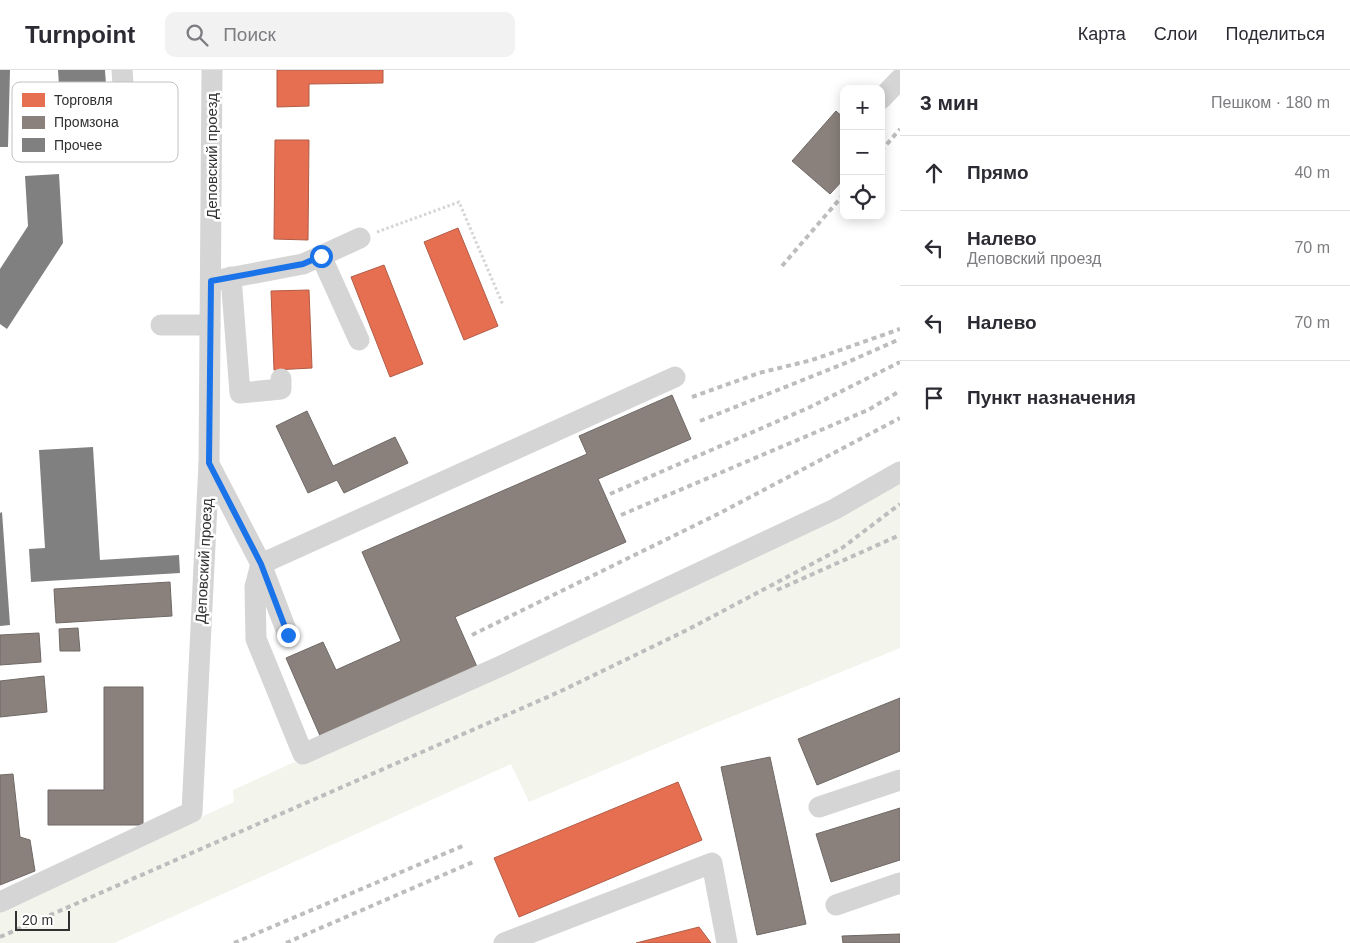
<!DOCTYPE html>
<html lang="ru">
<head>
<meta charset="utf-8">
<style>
	:root { --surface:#fff; --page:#f2f2f3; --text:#2b2b33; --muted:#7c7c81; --line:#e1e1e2 }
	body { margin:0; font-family:Arial,sans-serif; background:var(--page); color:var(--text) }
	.controls { position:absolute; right:15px; top:15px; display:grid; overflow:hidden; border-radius:10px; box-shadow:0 2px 12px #0003 }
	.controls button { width:45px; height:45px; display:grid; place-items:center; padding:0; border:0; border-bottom:1px solid var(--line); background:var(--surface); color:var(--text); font:25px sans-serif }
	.scale { position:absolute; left:15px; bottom:12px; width:55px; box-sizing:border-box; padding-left:5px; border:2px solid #313131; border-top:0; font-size:14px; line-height:18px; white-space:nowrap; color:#313131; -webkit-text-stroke:4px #fff; paint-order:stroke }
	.stop { position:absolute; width:15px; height:15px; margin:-11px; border:4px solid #1a73e8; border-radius:50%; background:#fff }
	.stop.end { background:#1a73e8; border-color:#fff; box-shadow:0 1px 5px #0008 }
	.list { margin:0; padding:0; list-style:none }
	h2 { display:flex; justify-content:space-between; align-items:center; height:65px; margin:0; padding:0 20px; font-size:21px }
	h2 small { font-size:16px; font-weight:400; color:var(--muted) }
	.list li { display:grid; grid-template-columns:32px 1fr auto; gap:15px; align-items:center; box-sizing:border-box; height:75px; padding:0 20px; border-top:1px solid var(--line) }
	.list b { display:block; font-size:19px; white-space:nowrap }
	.list p { margin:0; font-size:16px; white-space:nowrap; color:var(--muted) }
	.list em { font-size:16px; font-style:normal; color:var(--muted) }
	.icon { flex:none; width:28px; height:28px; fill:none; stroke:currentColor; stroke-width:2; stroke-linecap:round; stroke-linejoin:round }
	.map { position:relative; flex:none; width:900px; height:873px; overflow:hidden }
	header { display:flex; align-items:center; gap:30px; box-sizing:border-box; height:70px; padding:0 25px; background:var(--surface); border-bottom:1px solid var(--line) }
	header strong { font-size:24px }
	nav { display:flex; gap:28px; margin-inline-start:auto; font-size:18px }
	.search { width:350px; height:45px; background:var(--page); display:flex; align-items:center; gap:12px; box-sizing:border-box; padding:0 18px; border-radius:10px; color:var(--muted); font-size:19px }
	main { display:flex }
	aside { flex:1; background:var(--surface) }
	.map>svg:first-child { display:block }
	.green { fill:#f3f4ec }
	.shops { fill:#e76f51; stroke:#b05c47 }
	.industry { fill:#8a817c; stroke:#6f6966 }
	.building { fill:#808080 }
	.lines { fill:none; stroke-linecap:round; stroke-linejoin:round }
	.path { stroke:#d5d5d5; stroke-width:3; stroke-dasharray:2.5 2.5; stroke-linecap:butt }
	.minor { stroke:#d5d5d5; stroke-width:21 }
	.rail { stroke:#bdbdbd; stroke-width:4; stroke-dasharray:5 4; stroke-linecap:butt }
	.route { stroke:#1a73e8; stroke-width:6 }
	.labels { text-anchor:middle; stroke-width:5; stroke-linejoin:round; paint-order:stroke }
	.street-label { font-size:15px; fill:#313131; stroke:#fff }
	.key { fill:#fff; stroke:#c1c1c1; stroke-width:1 }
	.key-label { font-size:14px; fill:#313131 }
</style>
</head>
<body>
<header>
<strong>Turnpoint</strong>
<div class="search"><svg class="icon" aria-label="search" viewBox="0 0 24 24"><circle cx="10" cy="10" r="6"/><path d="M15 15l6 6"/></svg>Поиск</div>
<nav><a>Карта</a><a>Слои</a><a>Поделиться</a></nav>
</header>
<main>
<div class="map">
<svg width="900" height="873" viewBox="0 0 900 873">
	<rect width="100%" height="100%" fill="#fff"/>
	<path class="green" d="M900,407V578L706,657L529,732L511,694L114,873H0V840L234,732L233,720L875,428Z"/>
	<g class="shops">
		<path d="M277,0H383V13L309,14V36L277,37Z"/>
		<path d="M275,70H309L308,170L274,169Z"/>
		<path d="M458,158L498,256L464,270L424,172Z"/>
		<path d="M384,195L423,294L390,307L351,207Z"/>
		<path d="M309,220L312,298L274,300L271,221Z"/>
		<path d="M678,712L702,770L519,847L494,788Z"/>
		<path d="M699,857L711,873H636Z"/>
	</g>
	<g class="industry">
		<path d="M836,41L844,48V109L830,124L792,91Z"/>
		<path d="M672,325L691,369L598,409L626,472L455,547L478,599L321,668L286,588L323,572L336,600L401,571L362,482L587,384L579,366Z"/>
		<path d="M307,341L333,396L395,367L408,393L344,423L337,410L308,423L276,356Z"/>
		<path d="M170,512L172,546L56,553L54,519Z"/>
		<path d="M78,558L80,581H60L59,559Z"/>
		<path d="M39,563L41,592L0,595V565Z"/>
		<path d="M44,606L47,642L0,647V611Z"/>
		<path d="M104,617H143V755H48V720H104Z"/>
		<path d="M900,628V681L817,715L798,669Z"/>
		<path d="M770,687L806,854L757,865L721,697Z"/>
		<path d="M13,704L20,767L30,770L35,801L0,815V705Z"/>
		<path d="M900,738V790L831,812L816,764Z"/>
		<path d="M900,864V873H843L842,866Z"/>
	</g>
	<g class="building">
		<path d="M0,0H10L8,77H0Z"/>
		<path d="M58,0H105L108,44L61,47Z"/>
		<path d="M59,104L63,173L7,259L0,254V199L28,156L25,106Z"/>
		<path d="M93,377L100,490L179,485L180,503L31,512L29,479L45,478L39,380Z"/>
		<path d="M2,442L10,555L0,556V443Z"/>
	</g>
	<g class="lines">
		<path class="path" d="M377,162L459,132L503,235"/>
		<g class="minor">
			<path d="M122,0L125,43"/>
			<path d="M881,29L900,9"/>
			<path d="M321,186L359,270"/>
			<path d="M231,207L240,323L281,319V309"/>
			<path d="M218,210L303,194L360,168"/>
			<path d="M161,255H210"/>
			<path d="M675,307L261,494L255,517L256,569L303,684L501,596L835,439L900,402"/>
			<path d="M209,394L261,494L288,565"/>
			<path d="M819,737L900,710"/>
			<path d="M0,832L192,742L209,393L212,0"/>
			<path d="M836,835L900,813"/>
			<path d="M504,873L712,793L727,873"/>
		</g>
		<g class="rail">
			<path d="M881,81L900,59"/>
			<path d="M782,196L844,124"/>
			<path d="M692,327L759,303L812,290L900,259"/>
			<path d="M700,351L848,292L900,269"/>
			<path d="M610,424L808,338L900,292"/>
			<path d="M621,445L868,340L900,321"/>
			<path d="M777,520L900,465"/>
			<path d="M472,565L720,443L900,348"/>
			<path d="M0,867L559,622L687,560L842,478L900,434"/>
			<path d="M234,873L465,775"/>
			<path d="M286,873L473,792"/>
		</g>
	</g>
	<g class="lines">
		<path class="route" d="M288,565L261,494L209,393L211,211L303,194L321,186"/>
	</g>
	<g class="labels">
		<g class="street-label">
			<text transform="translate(212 86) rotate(-90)" y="5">Деповский проезд</text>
			<text transform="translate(204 491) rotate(-87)" y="5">Деповский проезд</text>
		</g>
	</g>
	<rect x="12" y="12" width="166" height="80" rx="8" class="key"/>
	<rect x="22" y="23" width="23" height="14" fill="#e76f51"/>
	<rect x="22" y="46" width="23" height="13" fill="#8a817c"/>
	<rect x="22" y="68" width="23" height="14" fill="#808080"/>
	<g class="key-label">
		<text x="54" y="35">Торговля</text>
		<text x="54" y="57">Промзона</text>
		<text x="54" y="80">Прочее</text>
	</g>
</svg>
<div class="controls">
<button>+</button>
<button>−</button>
<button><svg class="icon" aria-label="locate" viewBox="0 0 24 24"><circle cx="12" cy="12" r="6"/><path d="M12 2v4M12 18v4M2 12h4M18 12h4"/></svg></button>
</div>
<div class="scale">20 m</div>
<div class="stop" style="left:321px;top:186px"></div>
<div class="stop end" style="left:288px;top:565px"></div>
</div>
<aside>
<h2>3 мин<small>Пешком · 180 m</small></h2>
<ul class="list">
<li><svg class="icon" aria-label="ahead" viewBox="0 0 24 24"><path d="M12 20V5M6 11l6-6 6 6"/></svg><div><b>Прямо</b></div><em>40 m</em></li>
<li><svg class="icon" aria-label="left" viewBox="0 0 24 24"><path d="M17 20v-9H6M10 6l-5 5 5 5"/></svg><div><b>Налево</b><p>Деповский проезд</p></div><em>70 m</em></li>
<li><svg class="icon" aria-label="left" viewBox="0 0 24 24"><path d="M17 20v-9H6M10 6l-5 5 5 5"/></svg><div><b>Налево</b></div><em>70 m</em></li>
<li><svg class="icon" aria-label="arrive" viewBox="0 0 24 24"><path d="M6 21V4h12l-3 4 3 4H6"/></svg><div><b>Пункт назначения</b></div></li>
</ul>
</aside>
</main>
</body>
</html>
